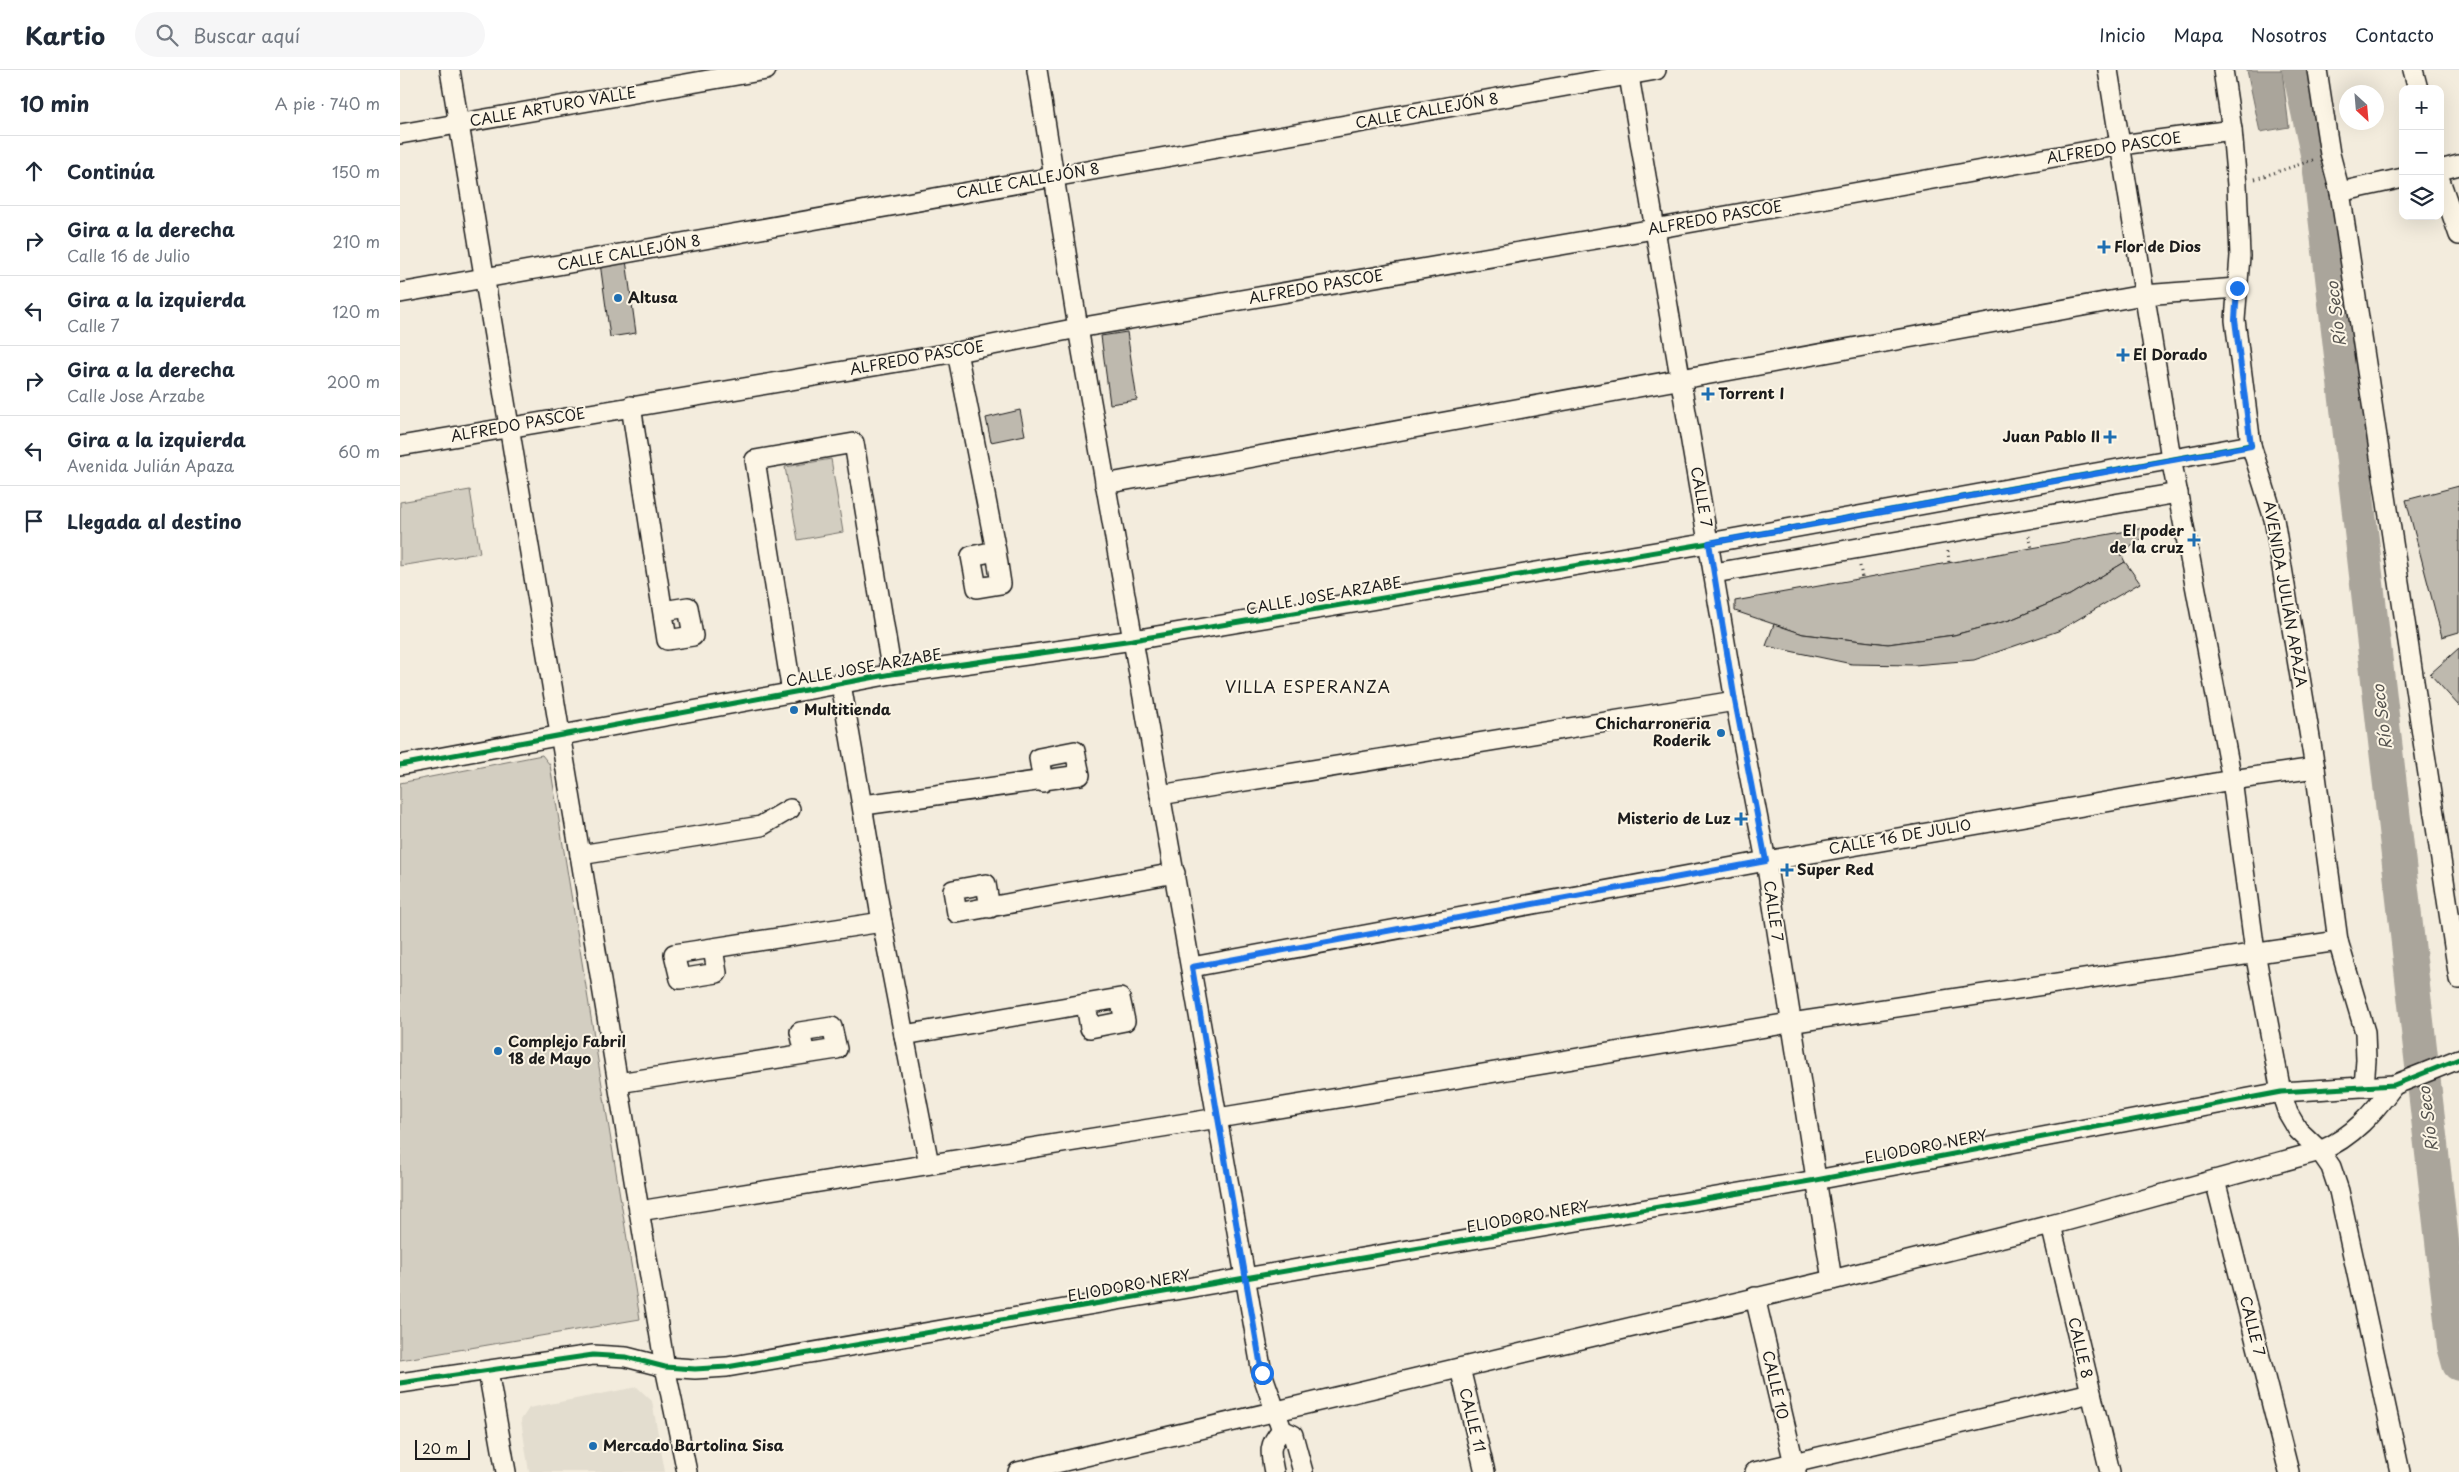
<!DOCTYPE html>
<html lang="es">
<head>
<meta charset="utf-8">
<style>
	:root { --surface:#fff; --page:#f6f6f7; --text:#1f2937; --muted:#747a83; --line:#e0e1e3 }
	body { margin:0; font-family:"Playpen Sans",sans-serif; background:var(--page); color:var(--text) }
	.controls { position:absolute; right:15px; top:15px; display:grid; overflow:hidden; border-radius:10px; box-shadow:0 5px 20px #0002 }
	.controls button { width:45px; height:45px; display:grid; place-items:center; padding:0; border:0; border-bottom:1px solid var(--line); background:var(--surface); color:var(--text); font:25px sans-serif }
	.compass { position:absolute; left:1939px; top:15px; width:45px; height:45px; border-radius:50%; background:var(--surface); box-shadow:0 5px 20px #0002; rotate:154deg }
	.scale { position:absolute; left:15px; bottom:12px; width:55px; box-sizing:border-box; padding-left:5px; border:2px solid #1c1c1c; border-top:0; font-size:14px; line-height:18px; white-space:nowrap; color:#1c1c1c; -webkit-text-stroke:4px #fcf5e5; paint-order:stroke }
	.stop { position:absolute; width:15px; height:15px; margin:-11px; border:4px solid #1a73e8; border-radius:50%; background:#fff }
	.stop.end { background:#1a73e8; border-color:#fff; box-shadow:0 1px 5px #0008 }
	.list { margin:0; padding:0; list-style:none }
	h2 { display:flex; justify-content:space-between; align-items:center; height:65px; margin:0; padding:0 20px; font-size:21px }
	h2 small { font-size:16px; font-weight:400; color:var(--muted) }
	.list li { display:grid; grid-template-columns:32px 1fr auto; gap:15px; align-items:center; box-sizing:border-box; height:70px; padding:0 20px; border-top:1px solid var(--line) }
	.list b { display:block; font-size:19px; white-space:nowrap }
	.list p { margin:0; font-size:16px; white-space:nowrap; color:var(--muted) }
	.list em { font-size:16px; font-style:normal; color:var(--muted) }
	.icon { flex:none; width:28px; height:28px; fill:none; stroke:currentColor; stroke-width:2; stroke-linecap:round; stroke-linejoin:round }
	.map { position:relative; flex:none; width:2059px; height:1402px; overflow:hidden }
	header { display:flex; align-items:center; gap:30px; box-sizing:border-box; height:70px; padding:0 25px; background:var(--surface); border-bottom:1px solid var(--line) }
	header strong { font-size:24px }
	nav { display:flex; gap:28px; margin-inline-start:auto; font-size:18px }
	.search { width:350px; height:45px; background:var(--page); display:flex; align-items:center; gap:12px; box-sizing:border-box; padding:0 18px; border-radius:28px; color:var(--muted); font-size:19px }
	main { display:flex }
	aside { flex:1; background:var(--surface) }
	.map>svg:first-child { display:block }
	.built { fill:#e3ddcf }
	.green { fill:#d3cec1; stroke:#78756e }
	.water { fill:#aaa59b; stroke:#716e68 }
	.lines { fill:none; stroke-linecap:round; stroke-linejoin:round }
	.river { stroke:#aaa59b; stroke-width:34 }
	.building { fill:#beb9ae; stroke:#1c1c1c }
	.minor-casing { stroke:#1c1c1c; stroke-width:22 }
	.path { stroke:#1c1c1c; stroke-width:3; stroke-dasharray:1 4; stroke-linecap:butt }
	.minor { stroke:#fcf5e5; stroke-width:19 }
	.cycleway-casing { stroke:#fcf5e5; stroke-width:8 }
	.cycleway { stroke:#00873e; stroke-width:5 }
	.route { stroke:#1a73e8; stroke-width:6 }
	.poi-dot { fill:#1f6fb2; stroke:#fcf5e5; stroke-width:2 }
	.labels { text-anchor:middle; stroke-width:4; stroke-linejoin:round; paint-order:stroke }
	.street-label { font-size:15px; fill:#1c1c1c; stroke:#fcf5e5 }
	.poi-label { font-size:15px; font-weight:bold; fill:#1c1c1c; stroke:#fcf5e5; text-anchor:start }
	.water-label { font-size:16px; font-style:italic; fill:#55534f; stroke:#fcf5e5 }
	.neighbourhood-label { font-size:16px; letter-spacing:1px; fill:#1c1c1c; stroke:#fcf5e5 }
</style>
</head>
<body>
<header>
<strong>Kartio</strong>
<div class="search"><svg class="icon" aria-label="search" viewBox="0 0 24 24"><circle cx="10" cy="10" r="6"/><path d="M15 15l6 6"/></svg>Buscar aquí</div>
<nav><a>Inicio</a><a>Mapa</a><a>Nosotros</a><a>Contacto</a></nav>
</header>
<main>
<aside>
<h2>10 min<small>A pie · 740 m</small></h2>
<ul class="list">
<li><svg class="icon" aria-label="ahead" viewBox="0 0 24 24"><path d="M12 20V5M6 11l6-6 6 6"/></svg><div><b>Continúa</b></div><em>150 m</em></li>
<li><svg class="icon" aria-label="right" viewBox="0 0 24 24"><path d="M7 20v-9h11M14 6l5 5-5 5"/></svg><div><b>Gira a la derecha</b><p>Calle 16 de Julio</p></div><em>210 m</em></li>
<li><svg class="icon" aria-label="left" viewBox="0 0 24 24"><path d="M17 20v-9H6M10 6l-5 5 5 5"/></svg><div><b>Gira a la izquierda</b><p>Calle 7</p></div><em>120 m</em></li>
<li><svg class="icon" aria-label="right" viewBox="0 0 24 24"><path d="M7 20v-9h11M14 6l5 5-5 5"/></svg><div><b>Gira a la derecha</b><p>Calle Jose Arzabe</p></div><em>200 m</em></li>
<li><svg class="icon" aria-label="left" viewBox="0 0 24 24"><path d="M17 20v-9H6M10 6l-5 5 5 5"/></svg><div><b>Gira a la izquierda</b><p>Avenida Julián Apaza</p></div><em>60 m</em></li>
<li><svg class="icon" aria-label="arrive" viewBox="0 0 24 24"><path d="M6 21V4h12l-3 4 3 4H6"/></svg><div><b>Llegada al destino</b></div></li>
</ul>
</aside>
<div class="map">
<svg width="2059" height="1402" viewBox="0 0 2059 1402">
	<rect width="100%" height="100%" fill="#f3ecdd"/>
	<filter id="ink" filterUnits="userSpaceOnUse"><feTurbulence type="fractalNoise" baseFrequency=".02" numOctaves="2"/><feDisplacementMap in="SourceGraphic" scale="10" xChannelSelector="R" yChannelSelector="G"/><feConvolveMatrix kernelMatrix="1 2 1 2 8 2 1 2 1" color-interpolation-filters="sRGB"/></filter>
	<g filter="url(#ink)">
		<path class="built" d="M237,1317L252,1331L265,1402H129L121,1350L129,1338Z"/>
		<g class="green">
			<path d="M431,389L443,462L398,470L385,397Z"/>
			<path d="M70,420L80,483L0,496V432Z"/>
			<path d="M142,685L150,695L240,1249L0,1290V713Z"/>
		</g>
		<path class="water" d="M1847,0H1882L1889,57L1860,62Z"/>
		<g class="lines">
			<path class="river" d="M1899,0L1919,93L2054,1276L2059,1294"/>
		</g>
		<g class="building">
			<path d="M226,190L236,263L210,267L200,193Z"/>
			<path d="M727,262L737,330L710,334L701,266Z"/>
			<path d="M620,340L625,365L591,372L586,348Z"/>
			<path d="M2059,416V562L2042,567L2006,430Z"/>
			<path d="M1744,458L1748,464L1721,484L1725,492L1670,525L1610,550L1554,565L1488,574L1403,564L1335,541V531Z"/>
			<path d="M1725,492L1740,513L1658,561L1574,590L1514,595L1452,594L1366,576L1374,554L1403,564L1488,574L1554,565L1610,550L1670,525Z"/>
			<path d="M2059,578V636L2030,604Z"/>
		</g>
		<g class="lines">
			<g class="minor-casing">
				<g id="minor">
					<path d="M50,0L265,1297L287,1402"/>
					<path d="M637,0L678,258L862,1303L882,1360L893,1365L903,1402"/>
					<path d="M1228,0L1335,631L1366,791L1432,1210"/>
					<path d="M1708,0L1771,388L1832,710L1855,882L1881,1022L1888,1043L1898,1060L1920,1081L1931,1097L1939,1121L2000,1402"/>
					<path d="M1823,0L1832,60L1837,115L1840,186L1835,250L1851,375L1874,449L1915,698L1938,871L1965,962L1966,990L1964,1017"/>
					<path d="M1917,0L1930,84L1940,122L2059,909"/>
					<path d="M2013,0L2018,19"/>
					<path d="M0,64L366,0"/>
					<path d="M2040,100L2059,95"/>
					<path d="M2040,110L2059,165"/>
					<path d="M1940,122L2003,108"/>
					<path d="M0,223L1256,0"/>
					<path d="M557,282L596,481L601,514L577,518L571,486L596,481"/>
					<path d="M231,336L267,570L293,566L288,537L263,541"/>
					<path d="M0,376L557,282L678,258L1254,159L1721,75L1832,60"/>
					<path d="M705,414L1743,225L1837,218"/>
					<path d="M1314,503L1778,423"/>
					<path d="M441,614L482,852L529,1094"/>
					<path d="M392,623L355,390L454,373L492,604"/>
					<path d="M0,695L492,604L733,570L1309,473L1851,375"/>
					<path d="M760,725L1335,631"/>
					<path d="M464,735L680,705L675,681L639,688L643,712"/>
					<path d="M180,785L361,756L390,739"/>
					<path d="M590,838L586,814L553,820L557,843L775,803"/>
					<path d="M313,878L317,903L280,909L274,884L482,852"/>
					<path d="M792,897L1366,791L1832,710L1915,698"/>
					<path d="M504,965L720,928L725,951L690,958L686,934"/>
					<path d="M218,1013L437,979L432,957L400,962L405,984"/>
					<path d="M1815,1110L1889,1402"/>
					<path d="M239,1141L818,1048L1390,953L1938,871"/>
					<path d="M1651,1155L1710,1402"/>
					<path d="M1355,1227L1396,1402"/>
					<path d="M1060,1298L1085,1402"/>
					<path d="M88,1301L106,1402"/>
					<path d="M0,1313L193,1285L226,1287L265,1297L295,1299L327,1297L1416,1110L1881,1022L1994,1015L2059,989"/>
					<path d="M618,1402L1432,1210L1651,1155L1920,1081C1953,1067 1973,1043 1994,1015"/>
					<path d="M874,1402C870,1382 868,1375 882,1360"/>
					<path d="M1355,1402L1691,1323"/>
				</g>
			</g>
			<g class="path">
				<path d="M1855,109L1913,90"/>
				<path d="M1629,466L1632,478"/>
				<path d="M1548,481L1549,493"/>
				<path d="M1460,496L1462,508"/>
			</g>
			<use href="#minor" class="minor"/>
			<g class="cycleway-casing">
				<g id="cycleway">
					<path d="M0,695L492,604L733,570L1309,473L1851,375"/>
					<path d="M0,1313L193,1285L226,1287L265,1297L295,1299L327,1297L1416,1110L1881,1022L1994,1015L2059,989"/>
				</g>
			</g>
			<use href="#cycleway" class="cycleway"/>
		</g>
	</g>
	<g class="lines" filter="url(#ink)">
		<path class="route" d="M862,1303L792,897L1366,791L1335,631L1309,473L1851,376L1835,250L1837,218"/>
	</g>
	<g class="poi-dot">
		<path d="M1701.5 169.5h5v5h5v5h-5v5h-5v-5h-5v-5h5z"/>
		<circle cx="218" cy="228" r="5"/>
		<path d="M1720.5 277.5h5v5h5v5h-5v5h-5v-5h-5v-5h5z"/>
		<path d="M1305.5 316.5h5v5h5v5h-5v5h-5v-5h-5v-5h5z"/>
		<path d="M1707.5 359.5h5v5h5v5h-5v5h-5v-5h-5v-5h5z"/>
		<path d="M1791.5 462.5h5v5h5v5h-5v5h-5v-5h-5v-5h5z"/>
		<circle cx="394" cy="640" r="5"/>
		<circle cx="1321" cy="663" r="5"/>
		<path d="M1338.5 741.5h5v5h5v5h-5v5h-5v-5h-5v-5h5z"/>
		<path d="M1384.5 792.5h5v5h5v5h-5v5h-5v-5h-5v-5h5z"/>
		<circle cx="98" cy="981" r="5"/>
		<circle cx="193" cy="1376" r="5"/>
	</g>
	<g class="labels">
		<g class="street-label">
			<text transform="translate(153 37) rotate(-10)" y="5">CALLE ARTURO VALLE</text>
			<text transform="translate(1027 41) rotate(-10)" y="5">CALLE CALLEJÓN 8</text>
			<text transform="translate(1714 78) rotate(-9)" y="5">ALFREDO PASCOE</text>
			<text transform="translate(628 111) rotate(-10)" y="5">CALLE CALLEJÓN 8</text>
			<text transform="translate(1315 148) rotate(-10)" y="5">ALFREDO PASCOE</text>
			<text transform="translate(229 183) rotate(-10)" y="5">CALLE CALLEJÓN 8</text>
			<text transform="translate(916 217) rotate(-10)" y="5">ALFREDO PASCOE</text>
			<text transform="translate(517 288) rotate(-10)" y="5">ALFREDO PASCOE</text>
			<text transform="translate(118 355) rotate(-10)" y="5">ALFREDO PASCOE</text>
			<text transform="translate(1301 427) rotate(80)" y="5">CALLE 7</text>
			<text transform="translate(1885 524) rotate(80)" y="5">AVENIDA JULIÁN APAZA</text>
			<text transform="translate(924 526) rotate(-10)" y="5">CALLE JOSE ARZABE</text>
			<text transform="translate(464 598) rotate(-10)" y="5">CALLE JOSE ARZABE</text>
			<text transform="translate(1500 767) rotate(-10)" y="5">CALLE 16 DE JULIO</text>
			<text transform="translate(1373 841) rotate(82)" y="5">CALLE 7</text>
			<text transform="translate(1526 1077) rotate(-11)" y="5">ELIODORO NERY</text>
			<text transform="translate(1128 1147) rotate(-10)" y="5">ELIODORO NERY</text>
			<text transform="translate(729 1216) rotate(-10)" y="5">ELIODORO NERY</text>
			<text transform="translate(1852 1256) rotate(76)" y="5">CALLE 7</text>
			<text transform="translate(1680 1278) rotate(77)" y="5">CALLE 8</text>
			<text transform="translate(1375 1315) rotate(77)" y="5">CALLE 10</text>
			<text transform="translate(1072 1350) rotate(76)" y="5">CALLE 11</text>
		</g>
		<g class="poi-label">
			<text x="1714" y="182">Flor de Dios</text>
			<text x="228" y="233">Altusa</text>
			<text x="1733" y="290">El Dorado</text>
			<text x="1318" y="329">Torrent I</text>
			<text x="1700" y="372" text-anchor="end">Juan Pablo II</text>
			<text x="1784" y="466" text-anchor="end">El poder<tspan x="1784" dy="17">de la cruz</tspan></text>
			<text x="404" y="645">Multitienda</text>
			<text x="1311" y="659" text-anchor="end">Chicharroneria<tspan x="1311" dy="17">Roderik</tspan></text>
			<text x="1331" y="754" text-anchor="end">Misterio de Luz</text>
			<text x="1397" y="805">Super Red</text>
			<text x="108" y="977">Complejo Fabril<tspan x="108" dy="17">18 de Mayo</tspan></text>
			<text x="203" y="1381">Mercado Bartolina Sisa</text>
		</g>
		<g class="water-label">
			<text transform="translate(1936 244) rotate(-97)" y="6">Río Seco</text>
			<text transform="translate(1982 647) rotate(-97)" y="6">Río Seco</text>
			<text transform="translate(2028 1049) rotate(-97)" y="6">Río Seco</text>
		</g>
		<g class="neighbourhood-label">
			<text x="908" y="623">VILLA ESPERANZA</text>
		</g>
	</g>
</svg>
<div class="controls">
<button>+</button>
<button>−</button>
<button><svg class="icon" aria-label="layers" viewBox="0 0 24 24"><path d="M12 4l9 5-9 5-9-5zM3 14l9 5 9-5"/></svg></button>
</div>
<svg class="compass" viewBox="-18 -18 36 36"><path d="M0-13l5 13h-10z" fill="#e53935"/><path d="M0 13l5-13h-10z" fill="#747a83"/></svg>
<div class="scale">20 m</div>
<div class="stop" style="left:862px;top:1303px"></div>
<div class="stop end" style="left:1837px;top:218px"></div>
</div>
</main>
</body>
</html>
